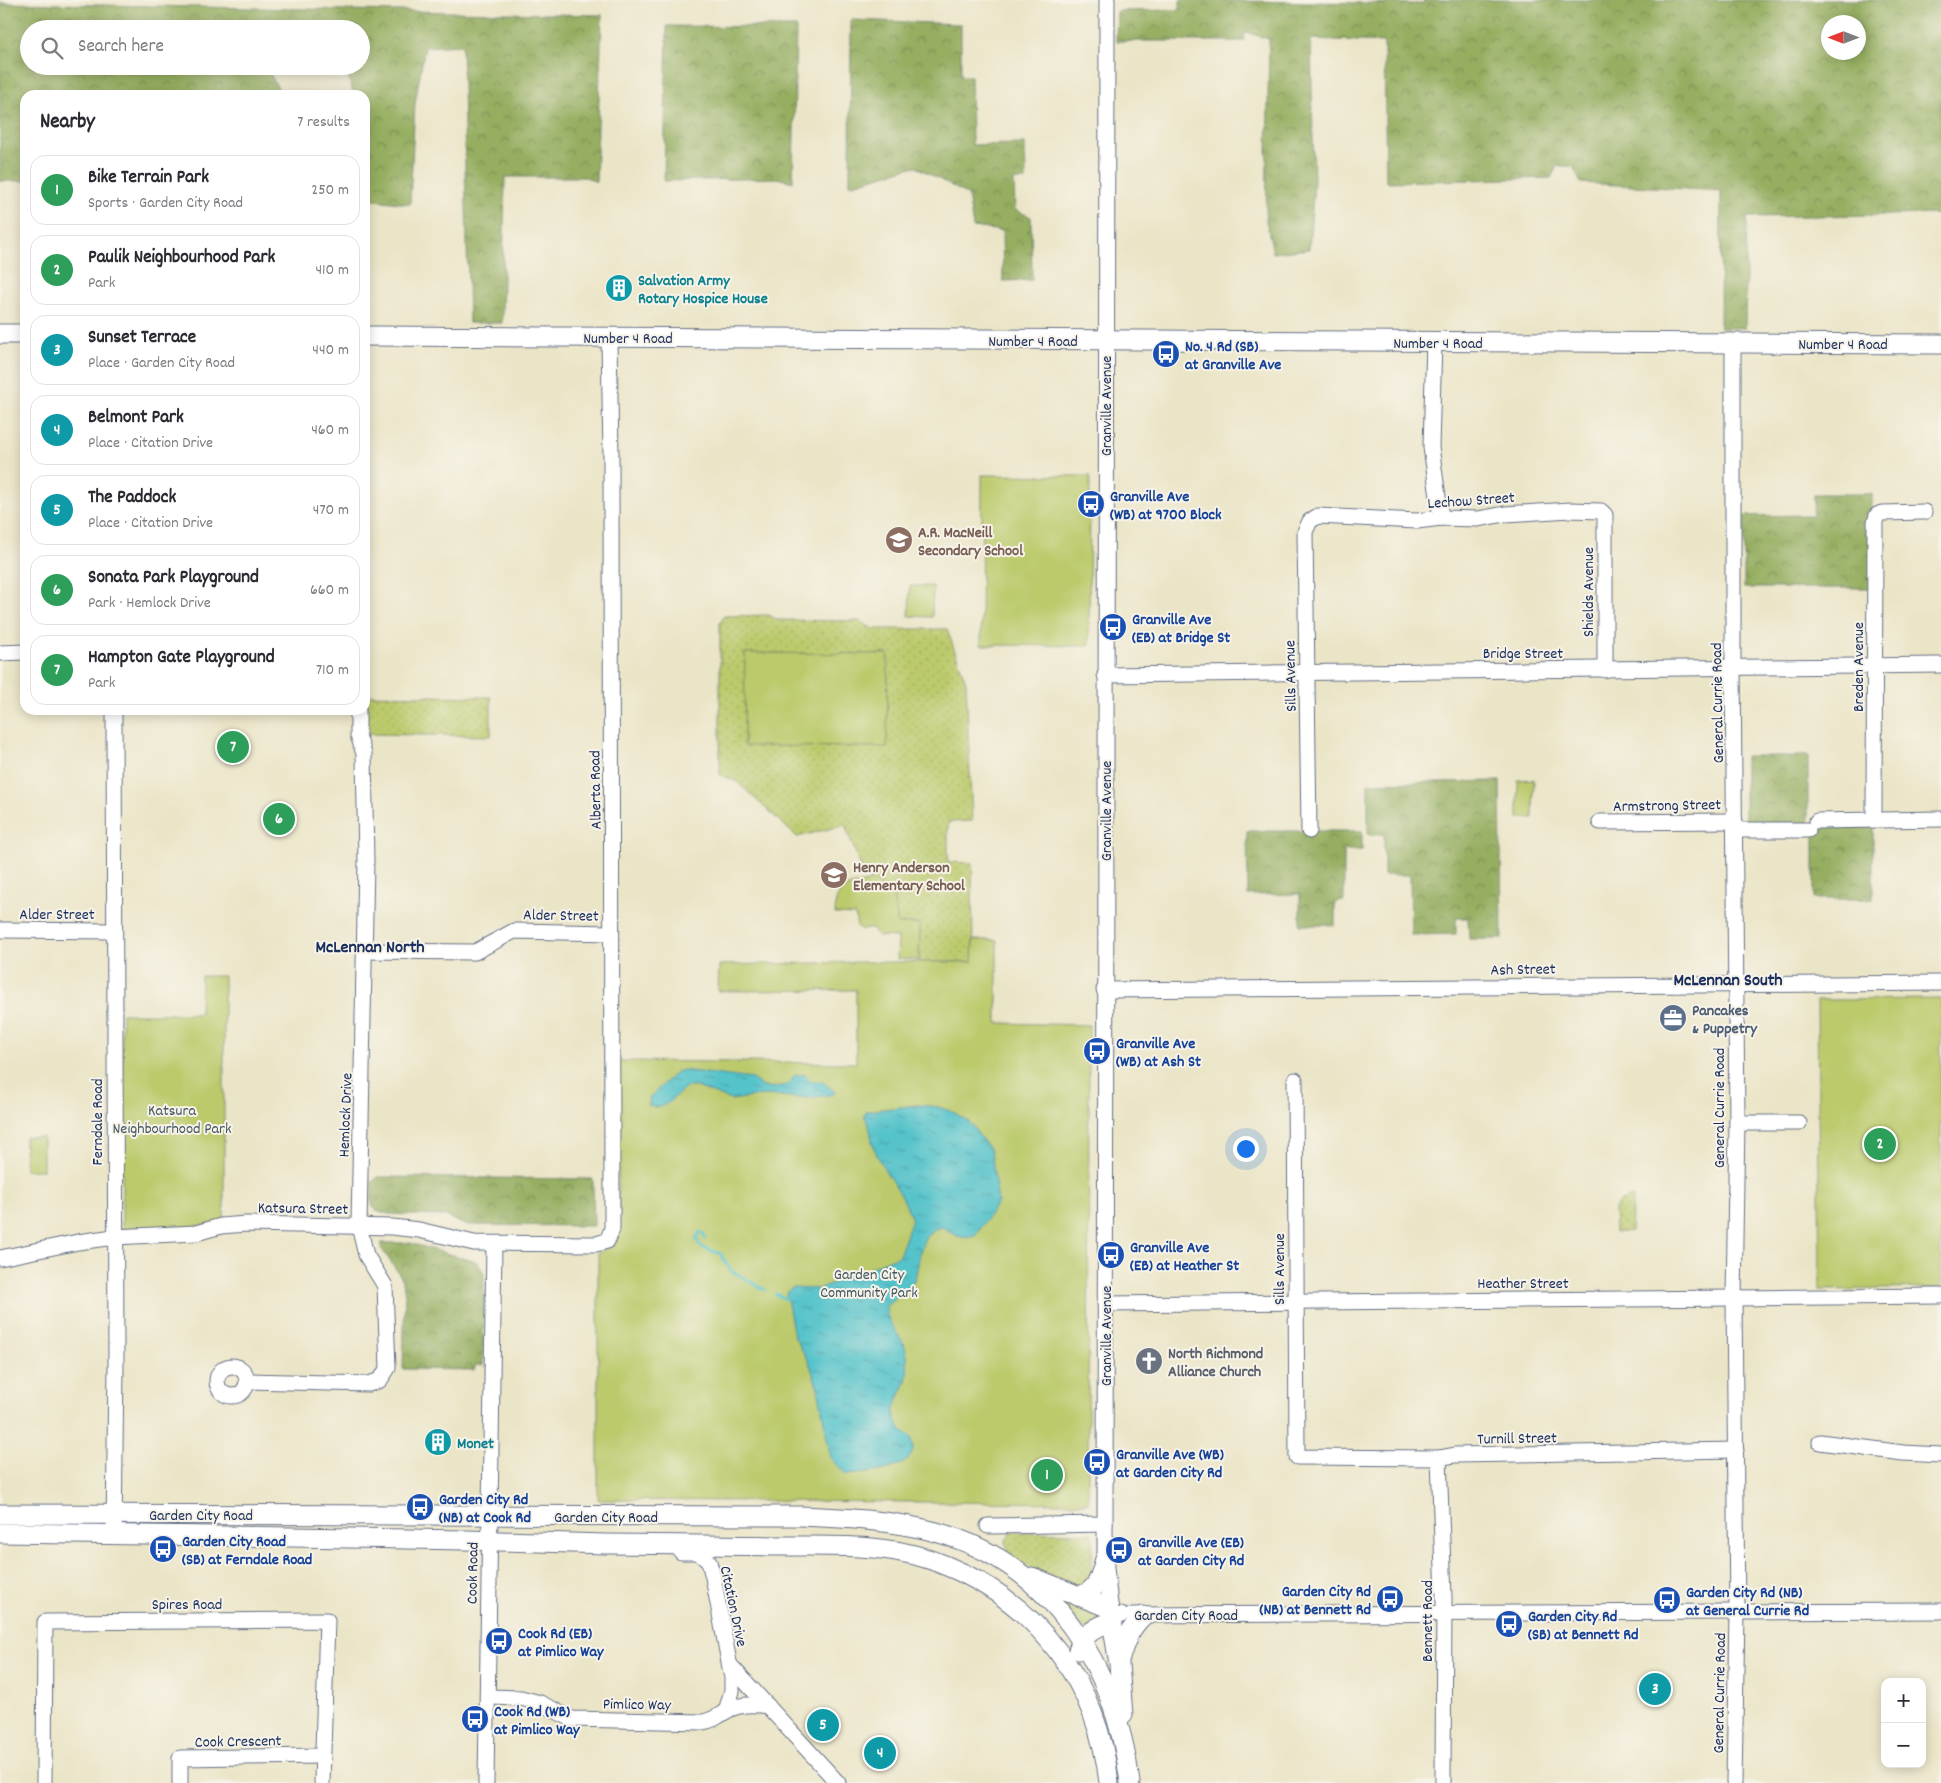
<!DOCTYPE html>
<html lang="en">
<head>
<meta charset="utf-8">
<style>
	:root { --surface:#fff; --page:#f2f2f3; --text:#2b2b33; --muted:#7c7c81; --line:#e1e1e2; --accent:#1f6fb2 }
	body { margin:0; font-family:Dekko,sans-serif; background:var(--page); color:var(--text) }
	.controls { position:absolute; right:15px; bottom:15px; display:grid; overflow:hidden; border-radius:10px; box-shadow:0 2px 12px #0003 }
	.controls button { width:45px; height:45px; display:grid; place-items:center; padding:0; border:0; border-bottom:1px solid var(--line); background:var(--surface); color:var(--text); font:25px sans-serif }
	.compass { position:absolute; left:1821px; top:15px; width:45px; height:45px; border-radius:50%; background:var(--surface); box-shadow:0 2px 12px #0003; rotate:270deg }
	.you { position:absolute; left:1245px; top:1148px; width:18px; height:18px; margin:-12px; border:4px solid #fff; border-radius:50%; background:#1a73e8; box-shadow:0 0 0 8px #1a73e833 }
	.badge { display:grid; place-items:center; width:32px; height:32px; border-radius:50%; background:var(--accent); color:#fff; font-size:16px; font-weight:700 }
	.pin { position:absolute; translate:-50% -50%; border:2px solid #fff; box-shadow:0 1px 5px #0006 }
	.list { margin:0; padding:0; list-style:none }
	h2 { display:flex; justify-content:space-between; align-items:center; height:65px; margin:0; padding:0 20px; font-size:21px }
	h2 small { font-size:16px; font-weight:400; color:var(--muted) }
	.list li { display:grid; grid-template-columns:32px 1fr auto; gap:15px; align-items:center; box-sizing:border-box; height:70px; margin:0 10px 10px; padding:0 10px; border:1px solid var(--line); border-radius:15px }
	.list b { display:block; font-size:19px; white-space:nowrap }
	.list p { margin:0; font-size:16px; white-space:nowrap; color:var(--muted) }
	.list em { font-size:16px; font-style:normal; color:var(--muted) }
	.icon { flex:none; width:28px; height:28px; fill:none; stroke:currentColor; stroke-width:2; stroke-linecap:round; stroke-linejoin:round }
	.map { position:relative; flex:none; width:1941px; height:1783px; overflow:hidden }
	.search { position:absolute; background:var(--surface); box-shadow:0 2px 12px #0003; left:20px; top:20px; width:350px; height:55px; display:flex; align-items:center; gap:12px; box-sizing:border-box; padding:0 18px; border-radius:28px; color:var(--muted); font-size:19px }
	.panel { position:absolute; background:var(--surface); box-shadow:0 2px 12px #0003; left:20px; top:90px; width:350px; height:625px; border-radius:15px }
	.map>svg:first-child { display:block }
	.grass { fill:url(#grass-dots); stroke:#6c7c65 }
	.forest { fill:url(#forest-crowns); stroke:#586e5f; fill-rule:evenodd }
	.green { fill:#bcca6c; stroke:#6c7c65 }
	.water { fill:url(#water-ripples); stroke:#387994 }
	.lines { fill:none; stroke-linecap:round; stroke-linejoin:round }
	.stream { stroke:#55c3ca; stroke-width:3 }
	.minor-casing { stroke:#646f83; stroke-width:17 }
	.major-casing { stroke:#646f83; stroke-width:21 }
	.minor { stroke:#fff; stroke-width:15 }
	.major { stroke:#fff; stroke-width:19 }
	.labels { text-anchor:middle; stroke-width:4; stroke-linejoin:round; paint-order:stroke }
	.culture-label { font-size:16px; font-weight:bold; fill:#0d838f; stroke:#f7f3e8; text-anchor:start }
	.street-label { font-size:16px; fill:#1b2f5e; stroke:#f7f3e8 }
	.transit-label { font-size:16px; font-weight:bold; fill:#164399; stroke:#f7f3e8; text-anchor:start }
	.education-label { font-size:16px; font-weight:bold; fill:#785e54; stroke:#f7f3e8; text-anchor:start }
	.service-label { font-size:16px; font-weight:bold; fill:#4e5e75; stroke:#f7f3e8; text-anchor:start }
	.park-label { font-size:16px; fill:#435662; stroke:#f7f3e8 }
	.worship-label { font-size:16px; font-weight:bold; fill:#5b616d; stroke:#f7f3e8; text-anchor:start }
	.neighbourhood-label { font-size:18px; font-weight:bold; fill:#1b2f5e; stroke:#f7f3e8 }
</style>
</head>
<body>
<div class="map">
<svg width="1941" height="1783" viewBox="0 0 1941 1783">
	<defs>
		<pattern id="grass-dots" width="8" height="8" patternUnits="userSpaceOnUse" patternTransform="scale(1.25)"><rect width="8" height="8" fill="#bcca6c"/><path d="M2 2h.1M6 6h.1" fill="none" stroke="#a1ae60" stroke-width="1.8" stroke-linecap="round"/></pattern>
		<pattern id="forest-crowns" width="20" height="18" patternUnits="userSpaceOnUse" patternTransform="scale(1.25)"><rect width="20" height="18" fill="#95ae60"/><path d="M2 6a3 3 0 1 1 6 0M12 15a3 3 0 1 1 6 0" fill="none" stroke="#798e52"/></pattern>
		<pattern id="water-ripples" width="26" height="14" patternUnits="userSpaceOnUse" patternTransform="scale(1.25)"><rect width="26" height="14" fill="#55c3ca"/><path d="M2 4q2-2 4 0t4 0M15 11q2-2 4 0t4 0" fill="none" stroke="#469fa7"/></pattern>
	</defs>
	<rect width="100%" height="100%" fill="#f7f3e8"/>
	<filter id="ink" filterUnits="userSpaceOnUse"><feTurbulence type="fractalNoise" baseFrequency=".02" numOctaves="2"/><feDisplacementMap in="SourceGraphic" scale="10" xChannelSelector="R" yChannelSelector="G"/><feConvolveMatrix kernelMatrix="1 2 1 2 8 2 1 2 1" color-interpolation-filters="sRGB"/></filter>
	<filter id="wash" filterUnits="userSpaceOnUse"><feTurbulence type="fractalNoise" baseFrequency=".0096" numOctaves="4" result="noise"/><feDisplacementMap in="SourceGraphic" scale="20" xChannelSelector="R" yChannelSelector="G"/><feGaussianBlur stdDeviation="1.12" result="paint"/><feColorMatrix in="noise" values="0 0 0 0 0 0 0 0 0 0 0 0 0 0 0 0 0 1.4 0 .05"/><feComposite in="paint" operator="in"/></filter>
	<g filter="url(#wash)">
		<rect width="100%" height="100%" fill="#ebe5c8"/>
		<g class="grass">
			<path d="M769,615L777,620L859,621L873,629H947L966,682L972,821L948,822V862L972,863L973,962H919L920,924H898L893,896L886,894L878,882L870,881L863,872L845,825L797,837L736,781L720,775V622L724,616Z"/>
			<path d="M365,695L491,697V736L363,734Z"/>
			<path d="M1633,1197L1631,1231L1615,1233L1614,1208L1621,1201Z"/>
			<path d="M1012,1532L1091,1533L1093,1540L1091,1581L1080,1588L1041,1573L1004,1554L1008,1549L1005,1542Z"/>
			<path d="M1050,1591L1102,1612V1617L1086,1632Z"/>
		</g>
		<g class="forest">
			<path d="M1180,0L1423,4L1424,0H1941V214L1747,217L1745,328H1720L1721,191L1581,183L1573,166H1557L1551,178L1386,182L1384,42L1311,39L1314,184L1309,249L1273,253L1266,220L1269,39L1245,32L1244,41H1116L1117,11L1180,10ZM1828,22H1858V52H1828Z"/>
			<path d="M0,3L602,15L596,182L586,177H505L502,323H469L462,45L425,47L415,103L410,204L365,199V95H354L345,66H361V29H29V66H271L268,70L280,92L296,95H25V181H0Z"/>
			<path d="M851,20L961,24V76H971L972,145L1025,144L1026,180H1014L1015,210L1031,217L1032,280L1003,281L1002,231L973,227L968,195L915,166L850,185Z"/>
			<path d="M667,26L796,27L793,182L777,178L664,181Z"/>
			<path d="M1814,494H1872V588H1744V516L1813,515Z"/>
			<path d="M1745,756H1808V823L1745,822Z"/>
			<path d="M1500,781L1502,939H1469L1468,918H1456V934L1411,935L1410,875H1384V834H1368V783Z"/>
			<rect x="1814" y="827" width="59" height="72"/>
			<path d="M1247,831H1362V850H1344V901L1335,902V925H1300V894L1248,895Z"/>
			<path d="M378,1177L593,1179L594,1226L465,1225L446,1216L389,1214L376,1211L372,1205V1182Z"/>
			<path d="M381,1243H410L477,1262L484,1273L483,1365H476L474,1370L403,1369L405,1292L402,1278L381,1248Z"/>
		</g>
		<g class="green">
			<path d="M982,475L1090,476L1089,646L981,645Z"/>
			<path d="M910,586H933L932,617L909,616Z"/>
			<path d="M745,653L888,654L887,747L744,746Z"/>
			<path d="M1534,779L1533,818H1518V780Z"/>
			<path d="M870,881L878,882L883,891L893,896L898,924H920L919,960L897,959L898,937L878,936L873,929H860L857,927L855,915L835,914L836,900L841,889Z"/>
			<path d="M973,940H997V1023L1089,1025L1088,1503L598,1500V1253L614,1245L618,1237V1061L856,1063V990L718,991L719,965L859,962H972Z"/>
			<path d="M201,976H224V1222L183,1228L122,1230V1014H200Z"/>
			<path d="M1941,999V1288L1820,1290L1817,1000Z"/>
			<rect x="25" y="1137" width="18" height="33"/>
		</g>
		<g class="water">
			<path d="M683,1070L752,1079L763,1087L770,1088L788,1085L795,1075H806L810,1081L823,1082L835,1092L834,1094L809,1098L764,1095L731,1100L697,1087H686C674,1097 665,1111 649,1106L650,1097L676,1072Z"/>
			<path d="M918,1105L938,1107L953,1112L969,1122L991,1151L998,1202L975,1236C961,1240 954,1235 943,1227C916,1229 922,1264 913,1282C908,1291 894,1299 886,1306C885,1325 906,1337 907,1356C907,1362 908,1370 907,1376C905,1390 890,1406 896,1421C899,1428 906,1433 912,1438C912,1441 914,1446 913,1450C909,1472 862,1473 846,1475L831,1459L818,1388L809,1362L794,1336L786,1293L792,1288L818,1289L899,1256L912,1220C904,1193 882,1172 873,1145C870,1134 871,1126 864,1116L867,1111Z"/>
		</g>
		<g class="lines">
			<g class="stream">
				<path d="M705,1239L704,1234L700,1232L696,1239L701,1247L721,1254L730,1270L765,1290"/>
				<path d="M775,1294L787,1299"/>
			</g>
		</g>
	</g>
	<g filter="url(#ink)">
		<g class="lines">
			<g class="minor-casing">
				<g id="minor">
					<path d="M1107,0L1105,1559L1112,1622L1121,1615"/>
					<path d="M1434,341L1431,447L1441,518"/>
					<path d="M1733,343V666L1737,1123L1734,1297L1737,1613L1734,1783"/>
					<path d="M0,653L25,652"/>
					<path d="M1105,675L1941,665"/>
					<path d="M1874,819L1875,522L1877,515L1882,513L1924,512"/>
					<path d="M1817,821L1941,819"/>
					<path d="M1600,822L1735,821"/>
					<path d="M1735,830H1808"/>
					<path d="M1309,831L1305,532L1310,521L1318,516L1417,521L1441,518L1478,519L1505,514L1571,510L1601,511L1605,515V670"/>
					<path d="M0,930L113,931"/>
					<path d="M364,951L475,952L514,931L611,933"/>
					<path d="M1104,990L1941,983"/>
					<path d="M1295,1080L1297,1457L1439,1458L1455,1455L1736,1450"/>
					<path d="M1737,1123H1799"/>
					<path d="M0,1258L78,1242L114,1237L196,1233L221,1226L246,1224L392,1227L419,1230L474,1243L596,1244L607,1241L612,1229L611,455L609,338"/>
					<path d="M1105,1304L1941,1296"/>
					<circle cx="232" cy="1381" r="15"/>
					<path d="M247,1381L369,1384L380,1380L388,1368L385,1286L366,1255L359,1226L366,861L364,754L358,735V710"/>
					<path d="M1820,1442L1903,1453L1941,1455"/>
					<path d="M1439,1458L1444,1597L1443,1783"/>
					<path d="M988,1526L1105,1524"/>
					<path d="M114,1535L116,1366L114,710"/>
					<path d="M681,1552H698L709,1562L713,1577L732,1678V1691L726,1711"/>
					<path d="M1132,1615L1941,1611"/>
					<path d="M730,1665L838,1783"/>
					<path d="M488,1697L521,1698L540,1703L572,1719L703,1722C713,1720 717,1717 725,1712C737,1704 754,1704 768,1706"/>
					<path d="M44,1783L45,1622L327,1620L322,1783"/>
					<path d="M180,1783V1758L322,1756"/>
					<path d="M486,1783L494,1244"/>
				</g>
			</g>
			<g class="major-casing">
				<g id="major">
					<path d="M0,334H25"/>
					<path d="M365,336L1941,344"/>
					<path d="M0,1514L800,1516C846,1518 891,1520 936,1532C1053,1564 1116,1668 1130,1783"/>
					<path d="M0,1533C155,1535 311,1537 466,1540C513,1541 561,1543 609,1544C666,1545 724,1545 782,1546C839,1546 894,1543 947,1566C1038,1603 1099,1686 1109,1783"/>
					<path d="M1032,1577L1109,1608"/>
					<path d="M1078,1596C1098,1592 1100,1576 1105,1559"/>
					<path d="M1112,1622L1119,1664L1123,1715"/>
					<path d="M1078,1650C1082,1636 1097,1625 1112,1622"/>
					<path d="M1120,1658C1125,1641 1130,1628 1143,1616"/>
				</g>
			</g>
			<use href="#minor" class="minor"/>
			<use href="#major" class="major"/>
		</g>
	</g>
	<defs>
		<g id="building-disc" transform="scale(1.4375)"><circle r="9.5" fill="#0f9aa8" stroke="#f7f3e8"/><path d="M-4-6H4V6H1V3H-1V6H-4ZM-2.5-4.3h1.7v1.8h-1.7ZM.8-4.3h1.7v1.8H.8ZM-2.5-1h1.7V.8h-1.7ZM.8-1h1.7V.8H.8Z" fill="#fff"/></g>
		<g id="bus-disc" transform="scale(1.4375)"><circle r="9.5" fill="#1a4fb4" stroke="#f7f3e8"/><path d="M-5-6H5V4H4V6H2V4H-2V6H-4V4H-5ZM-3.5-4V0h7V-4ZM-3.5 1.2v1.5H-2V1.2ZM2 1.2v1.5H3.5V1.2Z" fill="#fff"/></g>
		<g id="school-disc" transform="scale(1.4375)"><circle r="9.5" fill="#8d6e63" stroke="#f7f3e8"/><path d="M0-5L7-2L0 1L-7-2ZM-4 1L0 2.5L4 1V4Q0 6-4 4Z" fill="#fff"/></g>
		<g id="office-disc" transform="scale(1.4375)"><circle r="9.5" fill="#5c6f8a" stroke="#f7f3e8"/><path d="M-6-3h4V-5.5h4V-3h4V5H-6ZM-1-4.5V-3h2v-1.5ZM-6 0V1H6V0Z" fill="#fff"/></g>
		<g id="church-disc" transform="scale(1.4375)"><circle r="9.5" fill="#6b7280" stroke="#f7f3e8"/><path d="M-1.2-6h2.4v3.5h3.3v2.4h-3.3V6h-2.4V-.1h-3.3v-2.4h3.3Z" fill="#fff"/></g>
	</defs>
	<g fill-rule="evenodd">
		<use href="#building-disc" x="619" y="288"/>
		<use href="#bus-disc" x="1166" y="354"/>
		<use href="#bus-disc" x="1091" y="504"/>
		<use href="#school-disc" x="899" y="540"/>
		<use href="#bus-disc" x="1113" y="627"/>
		<use href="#school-disc" x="834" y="875"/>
		<use href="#office-disc" x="1673" y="1018"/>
		<use href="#bus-disc" x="1097" y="1051"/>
		<use href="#bus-disc" x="1111" y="1255"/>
		<use href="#church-disc" x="1149" y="1361"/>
		<use href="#building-disc" x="438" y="1442"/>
		<use href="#bus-disc" x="1097" y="1462"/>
		<use href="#bus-disc" x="420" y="1507"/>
		<use href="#bus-disc" x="163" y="1549"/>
		<use href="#bus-disc" x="1119" y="1550"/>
		<use href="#bus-disc" x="1390" y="1599"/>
		<use href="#bus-disc" x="1667" y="1600"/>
		<use href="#bus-disc" x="1509" y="1624"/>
		<use href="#bus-disc" x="499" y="1641"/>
		<use href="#bus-disc" x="475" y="1719"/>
	</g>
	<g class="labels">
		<g class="culture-label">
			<text x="638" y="285">Salvation Army<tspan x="638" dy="18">Rotary Hospice House</tspan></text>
			<text x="457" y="1448">Monet</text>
		</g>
		<g class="street-label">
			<text x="628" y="343">Number 4 Road</text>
			<text x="1033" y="346">Number 4 Road</text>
			<text x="1438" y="348">Number 4 Road</text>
			<text x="1843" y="349">Number 4 Road</text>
			<text transform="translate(1105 406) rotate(-90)" y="6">Granville Avenue</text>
			<text transform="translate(1471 499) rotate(-4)" y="6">Lechow Street</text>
			<text transform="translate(1587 592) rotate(-90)" y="6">Shields Avenue</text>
			<text x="1523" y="658">Bridge Street</text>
			<text transform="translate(1857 667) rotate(-90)" y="6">Breden Avenue</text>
			<text transform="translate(1289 676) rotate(-91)" y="6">Sills Avenue</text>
			<text transform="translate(1716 703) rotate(-91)" y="6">General Currie Road</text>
			<text transform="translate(594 790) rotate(-91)" y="6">Alberta Road</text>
			<text transform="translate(1667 804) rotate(-1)" y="6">Armstrong Street</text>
			<text transform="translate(1105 811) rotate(-90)" y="6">Granville Avenue</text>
			<text x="57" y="919">Alder Street</text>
			<text transform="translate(561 914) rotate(1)" y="6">Alder Street</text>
			<text transform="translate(1523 968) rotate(-1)" y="6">Ash Street</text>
			<text transform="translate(1718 1108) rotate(-90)" y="6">General Currie Road</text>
			<text transform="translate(344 1115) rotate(-88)" y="6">Hemlock Drive</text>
			<text transform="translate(96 1122) rotate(-90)" y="6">Ferndale Road</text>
			<text transform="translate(303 1207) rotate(1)" y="6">Katsura Street</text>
			<text transform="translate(1278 1269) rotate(-90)" y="6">Sills Avenue</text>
			<text x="1523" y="1288">Heather Street</text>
			<text transform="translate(1105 1336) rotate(-90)" y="6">Granville Avenue</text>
			<text transform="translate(1517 1437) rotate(-1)" y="6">Turnill Street</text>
			<text x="201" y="1520">Garden City Road</text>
			<text x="606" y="1522">Garden City Road</text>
			<text transform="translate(471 1573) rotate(-89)" y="6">Cook Road</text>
			<text x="187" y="1609">Spires Road</text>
			<text transform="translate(735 1606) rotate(78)" y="6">Citation Drive</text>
			<text x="1186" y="1620">Garden City Road</text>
			<text transform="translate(1426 1621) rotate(-90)" y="6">Bennett Road</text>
			<text transform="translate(1718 1693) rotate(-89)" y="6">General Currie Road</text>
			<text transform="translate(637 1703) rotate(1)" y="6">Pimlico Way</text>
			<text transform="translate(238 1740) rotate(-1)" y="6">Cook Crescent</text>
		</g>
		<g class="transit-label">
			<text x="1185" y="351">No. 4 Rd (SB)<tspan x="1185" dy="18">at Granville Ave</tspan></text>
			<text x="1110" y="501">Granville Ave<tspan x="1110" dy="18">(WB) at 9700 Block</tspan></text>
			<text x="1132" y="624">Granville Ave<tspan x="1132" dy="18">(EB) at Bridge St</tspan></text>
			<text x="1116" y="1048">Granville Ave<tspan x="1116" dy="18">(WB) at Ash St</tspan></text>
			<text x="1130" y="1252">Granville Ave<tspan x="1130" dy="18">(EB) at Heather St</tspan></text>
			<text x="1116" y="1459">Granville Ave (WB)<tspan x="1116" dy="18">at Garden City Rd</tspan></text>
			<text x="439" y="1504">Garden City Rd<tspan x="439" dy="18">(NB) at Cook Rd</tspan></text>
			<text x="182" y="1546">Garden City Road<tspan x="182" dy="18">(SB) at Ferndale Road</tspan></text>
			<text x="1138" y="1547">Granville Ave (EB)<tspan x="1138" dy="18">at Garden City Rd</tspan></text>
			<text x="1371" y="1596" text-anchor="end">Garden City Rd<tspan x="1371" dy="18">(NB) at Bennett Rd</tspan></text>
			<text x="1686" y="1597">Garden City Rd (NB)<tspan x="1686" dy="18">at General Currie Rd</tspan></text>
			<text x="1528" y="1621">Garden City Rd<tspan x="1528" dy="18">(SB) at Bennett Rd</tspan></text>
			<text x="518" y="1638">Cook Rd (EB)<tspan x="518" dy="18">at Pimlico Way</tspan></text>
			<text x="494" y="1716">Cook Rd (WB)<tspan x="494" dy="18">at Pimlico Way</tspan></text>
		</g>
		<g class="education-label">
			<text x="918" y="537">A.R. MacNeill<tspan x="918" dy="18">Secondary School</tspan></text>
			<text x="853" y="872">Henry Anderson<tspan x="853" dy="18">Elementary School</tspan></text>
		</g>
		<g class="service-label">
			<text x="1692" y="1015">Pancakes<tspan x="1692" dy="18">&amp; Puppetry</tspan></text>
		</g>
		<g class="park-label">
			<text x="172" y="1115">Katsura<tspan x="172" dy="18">Neighbourhood Park</tspan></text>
			<text x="869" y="1279">Garden City<tspan x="869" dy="18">Community Park</tspan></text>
		</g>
		<g class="worship-label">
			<text x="1168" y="1358">North Richmond<tspan x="1168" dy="18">Alliance Church</tspan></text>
		</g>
		<g class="neighbourhood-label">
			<text x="370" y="952">McLennan North</text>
			<text x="1728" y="985">McLennan South</text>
		</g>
	</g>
</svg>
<div class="controls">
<button>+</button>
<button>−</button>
</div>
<svg class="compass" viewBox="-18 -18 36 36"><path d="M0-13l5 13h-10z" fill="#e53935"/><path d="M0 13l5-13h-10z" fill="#7c7c81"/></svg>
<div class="you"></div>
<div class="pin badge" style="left:1047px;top:1475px;background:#2e9e5b">1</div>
<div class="pin badge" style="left:1880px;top:1144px;background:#2e9e5b">2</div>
<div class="pin badge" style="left:1655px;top:1689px;background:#0f9aa8">3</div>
<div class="pin badge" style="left:880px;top:1753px;background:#0f9aa8">4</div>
<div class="pin badge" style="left:823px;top:1725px;background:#0f9aa8">5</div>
<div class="pin badge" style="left:279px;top:819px;background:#2e9e5b">6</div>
<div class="pin badge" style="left:233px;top:747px;background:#2e9e5b">7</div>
<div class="search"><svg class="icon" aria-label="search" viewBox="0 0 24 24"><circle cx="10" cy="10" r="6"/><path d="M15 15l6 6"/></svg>Search here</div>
<section class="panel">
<h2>Nearby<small>7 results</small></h2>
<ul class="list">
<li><span class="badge" style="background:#2e9e5b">1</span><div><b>Bike Terrain Park</b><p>Sports · Garden City Road</p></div><em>250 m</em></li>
<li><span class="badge" style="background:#2e9e5b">2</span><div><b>Paulik Neighbourhood Park</b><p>Park</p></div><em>410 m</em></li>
<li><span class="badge" style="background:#0f9aa8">3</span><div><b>Sunset Terrace</b><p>Place · Garden City Road</p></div><em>440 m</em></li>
<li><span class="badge" style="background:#0f9aa8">4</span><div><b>Belmont Park</b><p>Place · Citation Drive</p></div><em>460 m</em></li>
<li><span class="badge" style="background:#0f9aa8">5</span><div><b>The Paddock</b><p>Place · Citation Drive</p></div><em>470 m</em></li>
<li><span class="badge" style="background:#2e9e5b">6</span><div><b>Sonata Park Playground</b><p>Park · Hemlock Drive</p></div><em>660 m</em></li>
<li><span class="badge" style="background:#2e9e5b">7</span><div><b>Hampton Gate Playground</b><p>Park</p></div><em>710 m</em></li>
</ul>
</section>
</div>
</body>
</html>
